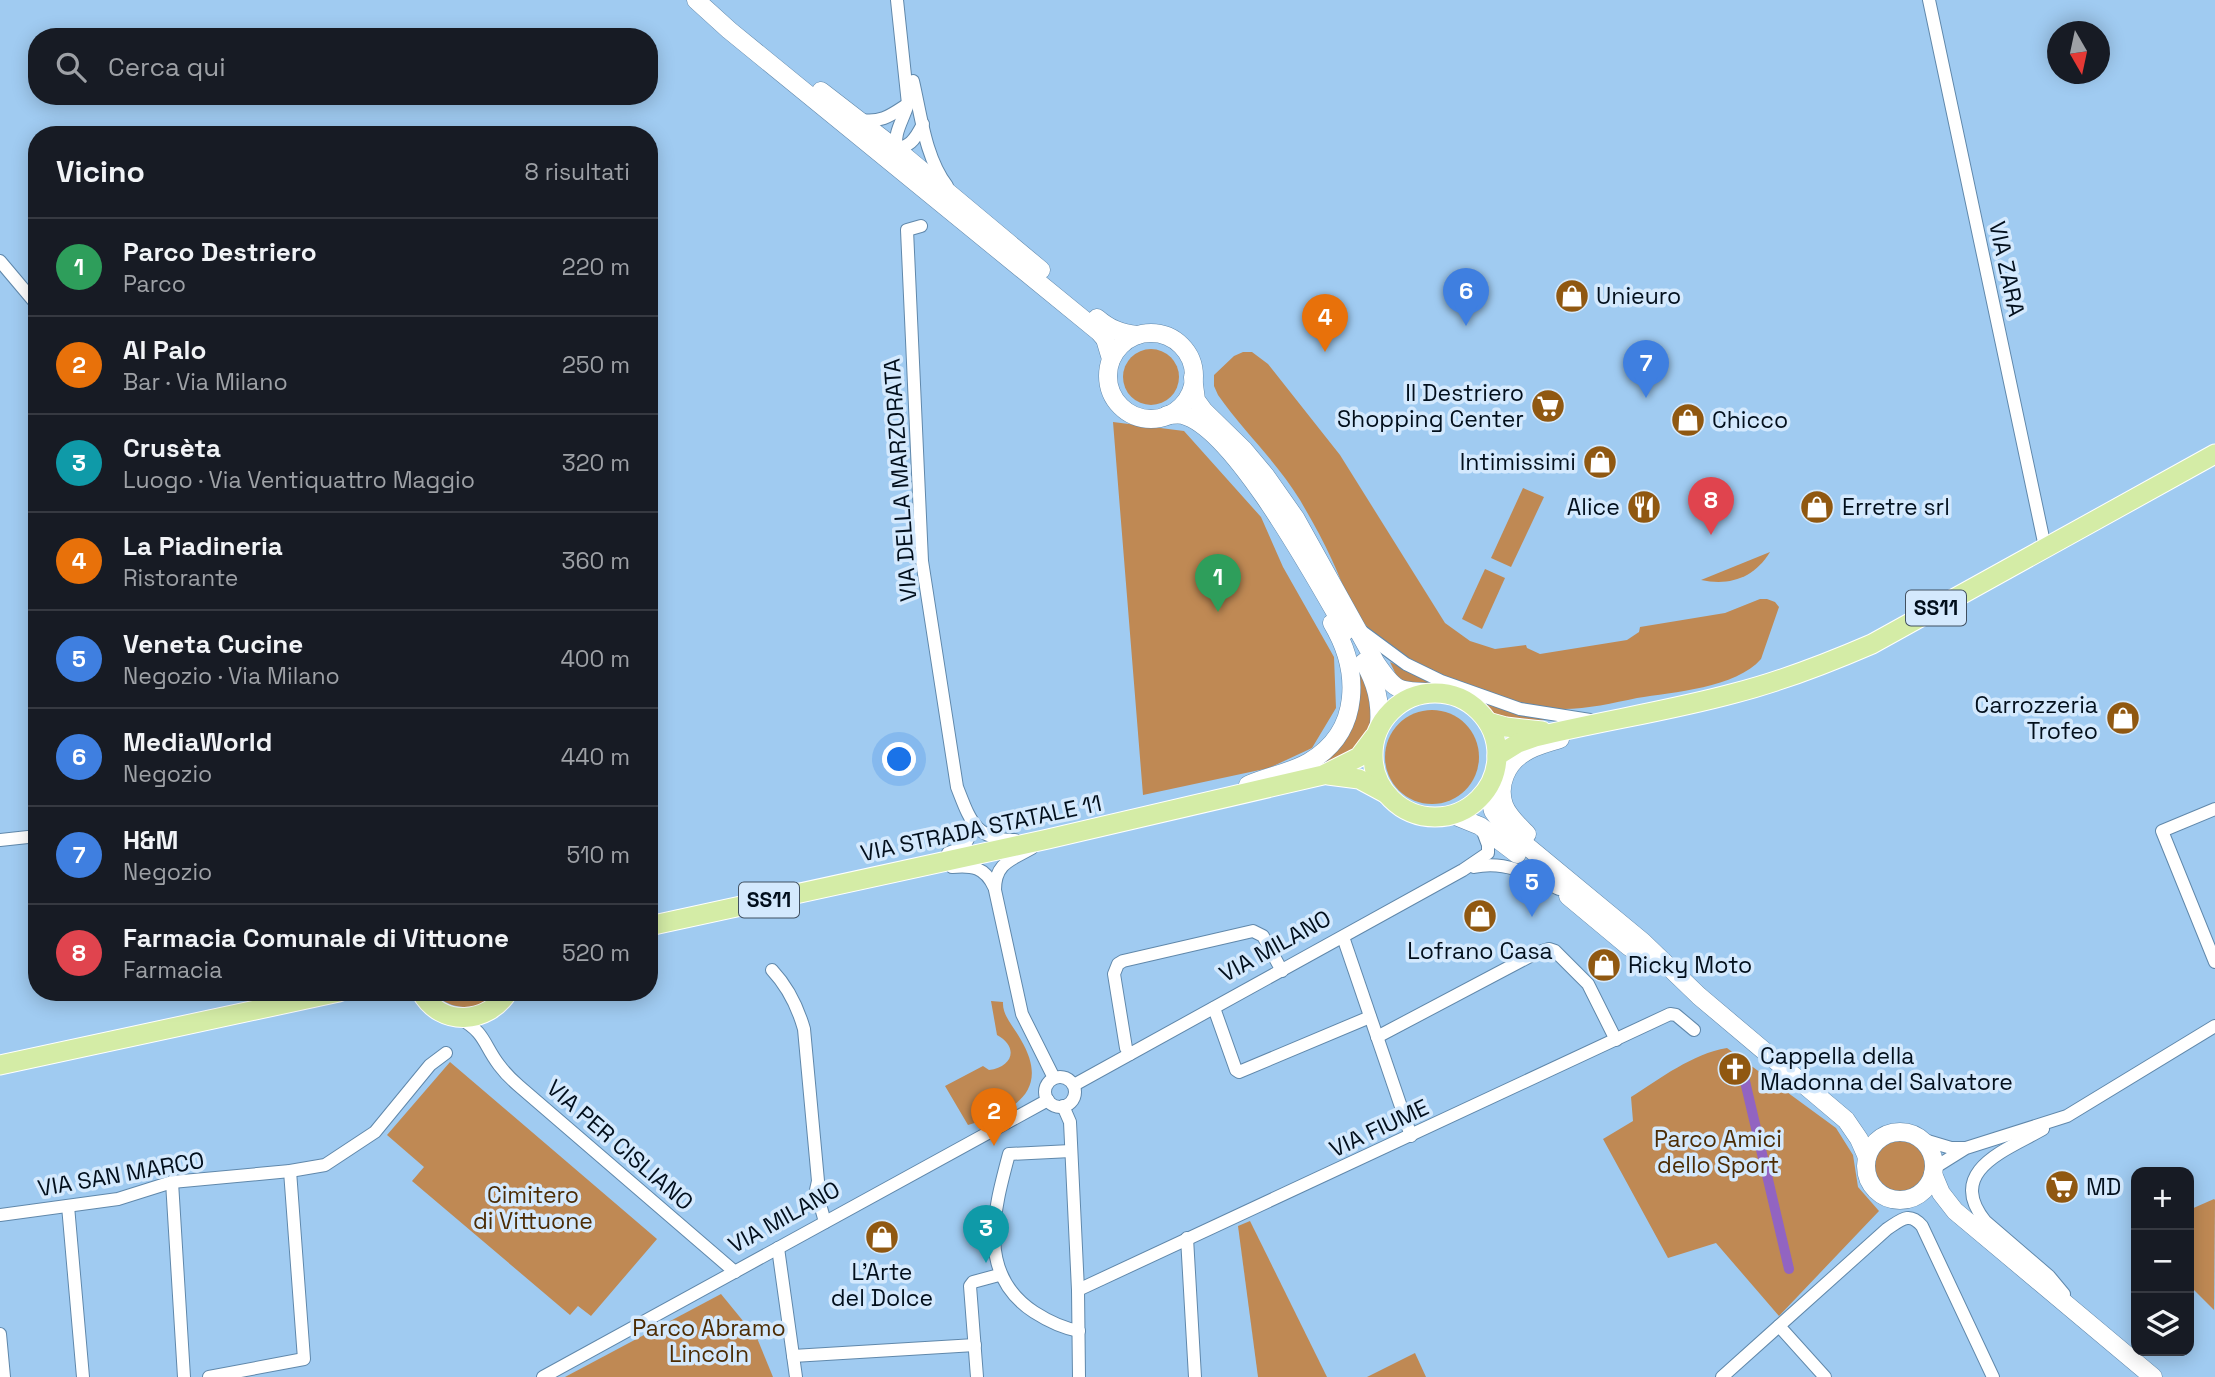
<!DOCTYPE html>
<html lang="it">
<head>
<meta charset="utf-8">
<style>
	:root { --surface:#171b24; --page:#242831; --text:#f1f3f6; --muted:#9ea1a6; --line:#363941; --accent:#d93025 }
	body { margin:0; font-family:"Space Grotesk",sans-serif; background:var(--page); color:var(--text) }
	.controls { position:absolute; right:21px; bottom:21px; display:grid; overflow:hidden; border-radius:14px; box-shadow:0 4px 18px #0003 }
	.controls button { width:63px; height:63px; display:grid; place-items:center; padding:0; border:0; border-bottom:2px solid var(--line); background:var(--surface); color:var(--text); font:35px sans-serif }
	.compass { position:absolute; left:2047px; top:21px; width:63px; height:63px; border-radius:50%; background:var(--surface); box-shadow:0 4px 18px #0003; rotate:171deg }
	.you { position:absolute; left:900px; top:760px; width:24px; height:24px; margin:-18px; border:5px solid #fff; border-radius:50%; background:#1a73e8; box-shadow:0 0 0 10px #1a73e833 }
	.badge { display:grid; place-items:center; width:46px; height:46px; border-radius:50%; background:var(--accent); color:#fff; font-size:23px; font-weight:700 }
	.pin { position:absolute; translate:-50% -58px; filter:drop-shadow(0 2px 4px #0008) }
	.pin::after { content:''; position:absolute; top:37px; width:24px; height:21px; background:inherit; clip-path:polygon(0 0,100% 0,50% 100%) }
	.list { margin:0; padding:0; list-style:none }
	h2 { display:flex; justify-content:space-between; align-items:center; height:91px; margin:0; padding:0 28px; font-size:30px }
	h2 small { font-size:23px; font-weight:400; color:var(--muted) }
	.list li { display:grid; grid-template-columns:46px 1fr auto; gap:21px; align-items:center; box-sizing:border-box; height:98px; padding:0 28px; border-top:2px solid var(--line) }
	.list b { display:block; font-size:26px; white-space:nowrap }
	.list p { margin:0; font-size:23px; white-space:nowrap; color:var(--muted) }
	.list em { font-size:23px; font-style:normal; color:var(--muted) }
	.icon { flex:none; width:38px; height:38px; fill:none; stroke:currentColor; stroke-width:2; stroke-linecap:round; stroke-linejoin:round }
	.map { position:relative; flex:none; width:2215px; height:1377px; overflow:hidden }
	.search { position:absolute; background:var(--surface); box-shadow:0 4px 18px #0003; left:28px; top:28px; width:630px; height:77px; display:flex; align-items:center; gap:18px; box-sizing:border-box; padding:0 24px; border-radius:28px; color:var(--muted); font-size:26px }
	.panel { position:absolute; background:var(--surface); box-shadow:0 4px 18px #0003; left:28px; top:126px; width:630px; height:875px; border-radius:28px }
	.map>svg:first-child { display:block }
	.green { fill:#bf8954 }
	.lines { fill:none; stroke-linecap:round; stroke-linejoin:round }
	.canal { stroke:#9264c1; stroke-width:10 }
	.street-casing { stroke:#6088ab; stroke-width:14 }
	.secondary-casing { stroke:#6088ab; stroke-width:19 }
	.primary-casing { stroke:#fff; stroke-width:21 }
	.street { stroke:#fff; stroke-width:12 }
	.secondary { stroke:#fff; stroke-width:18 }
	.primary { stroke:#d4eca6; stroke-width:19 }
	.labels { text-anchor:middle; stroke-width:7; stroke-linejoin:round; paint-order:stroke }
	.shield { fill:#d4e9fd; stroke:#415060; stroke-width:2 }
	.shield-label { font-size:21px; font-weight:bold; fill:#020f1c }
	.street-label { font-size:23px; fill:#020f1c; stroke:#d4e9fd }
	.poi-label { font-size:23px; fill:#020f1c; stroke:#d4e9fd; text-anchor:start }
	.park-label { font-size:23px; fill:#4c2c04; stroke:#d4e9fd }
</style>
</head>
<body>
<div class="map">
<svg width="2215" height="1377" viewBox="0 0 2215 1377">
	<rect width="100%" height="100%" fill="#a0cbf1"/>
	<g class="green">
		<circle cx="1151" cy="377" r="28"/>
		<path d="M1243,352H1252L1268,364L1340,455L1445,623L1470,641L1495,649L1526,645L1527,648L1540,654L1627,640L1639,632L1640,627L1725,613L1760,599H1767L1775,602L1779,607L1761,659C1736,688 1673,692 1637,698C1613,703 1588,709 1563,709C1505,707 1400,668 1363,622C1349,605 1342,581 1332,560C1323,540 1311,519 1300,500C1277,462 1243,431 1218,395L1214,386V375L1234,356Z"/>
		<path d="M1113,422L1184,431L1261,517L1283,567L1334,657L1336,708L1312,748L1269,768L1143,795Z"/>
		<path d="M1523,488L1544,497L1511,567L1491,558Z"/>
		<path d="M1770,552C1754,578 1730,586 1701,580Z"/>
		<path d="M1485,569L1505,578L1482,629L1462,619Z"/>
		<path d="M1390,662L1439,685L1555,719L1535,721L1501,717L1485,711L1456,693L1419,689L1398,679Z"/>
		<path d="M1361,667C1364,679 1371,693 1372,705C1376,746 1347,759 1313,768L1323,759L1356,670Z"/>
		<circle cx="1432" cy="757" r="47"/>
		<path d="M433,992H496C479,1012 451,1012 433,992Z"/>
		<path d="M991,1001L1003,1002C1002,1016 1015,1028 1021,1040C1051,1091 1014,1112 968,1125L945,1086L983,1066L989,1070C1013,1067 1019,1047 997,1035Z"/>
		<path d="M1727,1048L1836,1128L1853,1155L1858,1187L1879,1211L1779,1316L1716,1243L1668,1258L1603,1139L1633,1121L1631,1097C1661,1078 1692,1054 1727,1048Z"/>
		<path d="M450,1062L657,1239L591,1316L578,1306L570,1315L412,1181L424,1167L387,1135Z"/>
		<circle cx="1900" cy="1167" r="26"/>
		<path d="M2214,1199L2215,1200L2214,1310L2189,1285V1210Z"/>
		<path d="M1250,1221L1327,1377H1258L1238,1226Z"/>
		<path d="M721,1294L757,1338L773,1377H565Z"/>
		<path d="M1415,1353L1426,1377H1367Z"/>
	</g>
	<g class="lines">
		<path class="canal" d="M1744,1077L1789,1269"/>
		<g class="street-casing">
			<g id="street">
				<path d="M1929,0L2045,547"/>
				<path d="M913,81C921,115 925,157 947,186"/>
				<path d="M861,120C882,123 891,115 908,104"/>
				<path d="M890,149C909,149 915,140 923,124"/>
				<path d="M897,152C893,132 902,123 908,104L897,0"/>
				<path d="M921,226L907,230L922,561L957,787C970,820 975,840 1015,840"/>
				<path d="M0,261L37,305"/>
				<path d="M1360,630L1406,664L1441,681L1520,709L1590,720"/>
				<path d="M2215,809L2162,831L2215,962"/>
				<path d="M0,840L37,836"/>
				<path d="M1032,848C1011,860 995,863 995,890L1022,1014L1054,1078"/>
				<path d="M948,853C969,847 969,840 971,820"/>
				<path d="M952,867C972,865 985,867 994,887"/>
				<path d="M1474,867C1506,860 1532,875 1559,889"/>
				<path d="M1343,937L1411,1136"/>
				<path d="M772,970C787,986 798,1008 804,1029L818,1181L816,1190L825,1222"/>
				<path d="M1214,1008L1236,1070L1239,1072L1370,1017"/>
				<path d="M459,1018C486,1033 483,1044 499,1065C505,1073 512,1080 519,1086L735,1272"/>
				<path d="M1377,1037L1536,953L1549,949L1555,951L1588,984L1616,1040"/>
				<path d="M1130,1054L1126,1048L1114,974L1118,964L1123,961L1253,931L1263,936L1282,971"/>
				<circle cx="1060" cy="1092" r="15"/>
				<path d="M1074,1085L1463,870L1488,853V845L1482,829"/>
				<path d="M1063,1106L1070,1122L1078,1290L1079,1377"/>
				<path d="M2043,1129C2007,1150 1945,1170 1985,1221L2049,1276L2064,1294"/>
				<path d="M1921,1139L1951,1148H1965"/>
				<path d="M1071,1151L1009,1154C994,1210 976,1274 1034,1312C1048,1321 1062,1328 1079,1331"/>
				<path d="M1934,1168L1966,1148L2067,1116L2215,1026"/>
				<path d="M172,1182L184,1377"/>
				<path d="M68,1206L83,1377"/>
				<path d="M0,1215L118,1199L172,1182L290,1171L325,1165L375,1132L430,1065L446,1053"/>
				<path d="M1187,1238L1195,1377"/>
				<path d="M778,1248L796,1377"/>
				<path d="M1078,1290L1670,1014L1676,1015L1694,1030"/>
				<path d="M1779,1326L1825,1377"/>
				<path d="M0,1334L4,1377"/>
				<path d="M793,1356L975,1345"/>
				<path d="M209,1377L304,1359L290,1171"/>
				<path d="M543,1377L1048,1100"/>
				<path d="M977,1377L970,1286L973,1282L999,1275"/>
				<path d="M1722,1377L1887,1229C1901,1220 1909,1211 1922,1226L1993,1377"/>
			</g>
		</g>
		<g class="secondary-casing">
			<g id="secondary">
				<path d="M696,0L729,30L1099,332L1105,339L1111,359"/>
				<path d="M821,91L896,149L1041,270"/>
				<path d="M1097,318C1110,329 1120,333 1137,335"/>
				<circle cx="1151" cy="376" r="43"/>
				<path d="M1193,377L1196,400L1204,411L1244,450L1265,475L1296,519L1376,663C1395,691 1398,692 1432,692"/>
				<path d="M1167,415C1172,415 1178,414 1183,415C1235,429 1318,583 1346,631"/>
				<path d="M1364,662C1376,683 1381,702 1379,726"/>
				<path d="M1248,785C1268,776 1290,773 1309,762C1362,731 1360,670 1332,623"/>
				<path d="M1487,789L1493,811L1505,828L1643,942L1699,996L1846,1120L1859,1139L1867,1157"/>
				<path d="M1453,815L1480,826L1517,854"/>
				<path d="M1527,834C1519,826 1508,816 1504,805C1497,785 1507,763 1524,753C1534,746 1548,743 1560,739"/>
				<path d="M1568,896L1628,946L1651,962"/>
				<circle cx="1900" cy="1166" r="34"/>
				<path d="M1933,1174L1941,1193L1955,1211L2153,1377"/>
			</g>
		</g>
		<g class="primary-casing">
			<g id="primary">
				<circle cx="1435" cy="755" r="62"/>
				<path d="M1488,722L1506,727L1542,731"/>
				<path d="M1497,756L1518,743L1535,737C1601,721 1669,711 1735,693C1782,681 1828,663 1872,644L2215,454"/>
				<path d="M1328,775L1359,779L1385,793"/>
				<path d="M649,926L1048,839L1323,775L1359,757L1374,737"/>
				<path d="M421,992C441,1028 488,1024 508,992"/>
				<path d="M0,1065L339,992"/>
			</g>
		</g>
		<use href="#street" class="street"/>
		<use href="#secondary" class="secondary"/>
		<use href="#primary" class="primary"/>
	</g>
	<defs>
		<g id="shop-disc" transform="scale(1.75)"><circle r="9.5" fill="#905811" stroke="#d4e9fd"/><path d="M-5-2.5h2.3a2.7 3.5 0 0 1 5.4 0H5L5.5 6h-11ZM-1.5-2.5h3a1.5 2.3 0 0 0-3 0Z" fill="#fff"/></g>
		<g id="supermarket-disc" transform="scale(1.75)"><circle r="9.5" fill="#905811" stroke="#d4e9fd"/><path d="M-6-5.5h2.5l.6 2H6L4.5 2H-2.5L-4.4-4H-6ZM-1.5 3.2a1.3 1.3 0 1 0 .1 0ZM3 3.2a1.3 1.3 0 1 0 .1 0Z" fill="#fff"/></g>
		<g id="restaurant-disc" transform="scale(1.75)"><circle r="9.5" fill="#905811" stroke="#d4e9fd"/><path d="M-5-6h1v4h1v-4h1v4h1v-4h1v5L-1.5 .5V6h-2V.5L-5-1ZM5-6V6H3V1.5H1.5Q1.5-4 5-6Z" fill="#fff"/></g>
		<g id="church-disc" transform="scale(1.75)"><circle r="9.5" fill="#905811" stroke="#d4e9fd"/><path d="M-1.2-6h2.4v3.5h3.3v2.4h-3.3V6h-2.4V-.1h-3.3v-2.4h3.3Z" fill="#fff"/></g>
	</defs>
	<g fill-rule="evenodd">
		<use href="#shop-disc" x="1572" y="296"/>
		<use href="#supermarket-disc" x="1548" y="406"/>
		<use href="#shop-disc" x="1688" y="420"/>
		<use href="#shop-disc" x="1600" y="462"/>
		<use href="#restaurant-disc" x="1644" y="507"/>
		<use href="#shop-disc" x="1817" y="507"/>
		<use href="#shop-disc" x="2123" y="718"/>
		<use href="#shop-disc" x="1480" y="916"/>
		<use href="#shop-disc" x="1604" y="965"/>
		<use href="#church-disc" x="1735" y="1069"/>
		<use href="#supermarket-disc" x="2062" y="1187"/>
		<use href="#shop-disc" x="882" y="1237"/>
	</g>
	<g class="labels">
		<g class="shield">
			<rect x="1906" y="590.5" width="60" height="35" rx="5"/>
			<rect x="739" y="882.5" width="60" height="35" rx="5"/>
		</g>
		<g class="shield-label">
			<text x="1936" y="615">SS11</text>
			<text x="769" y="907">SS11</text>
		</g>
		<g class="street-label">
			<text transform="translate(2007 269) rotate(78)" y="8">VIA ZARA</text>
			<text transform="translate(900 480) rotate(-94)" y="8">VIA DELLA MARZORATA</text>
			<text transform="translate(981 828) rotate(-12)" y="8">VIA STRADA STATALE 11</text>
			<text transform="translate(1275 946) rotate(-29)" y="8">VIA MILANO</text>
			<text transform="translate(1379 1128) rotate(-25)" y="8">VIA FIUME</text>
			<text transform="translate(620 1145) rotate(41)" y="8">VIA PER CISLIANO</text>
			<text transform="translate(121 1174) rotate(-10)" y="8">VIA SAN MARCO</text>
			<text transform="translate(784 1217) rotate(-29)" y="8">VIA MILANO</text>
		</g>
		<g class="poi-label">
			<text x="1596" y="304">Unieuro</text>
			<text x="1524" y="401" text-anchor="end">Il Destriero<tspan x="1524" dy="26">Shopping Center</tspan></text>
			<text x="1712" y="428">Chicco</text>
			<text x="1576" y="470" text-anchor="end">Intimissimi</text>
			<text x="1620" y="515" text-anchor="end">Alice</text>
			<text x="1842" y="515">Erretre srl</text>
			<text x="2098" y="713" text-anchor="end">Carrozzeria<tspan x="2098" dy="26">Trofeo</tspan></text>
			<text x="1480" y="959" text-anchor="middle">Lofrano Casa</text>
			<text x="1628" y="973">Ricky Moto</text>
			<text x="1760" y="1064">Cappella della<tspan x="1760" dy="26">Madonna del Salvatore</tspan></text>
			<text x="2086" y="1195">MD</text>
			<text x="882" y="1280" text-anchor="middle">L'Arte<tspan x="882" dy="26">del Dolce</tspan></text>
		</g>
		<g class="park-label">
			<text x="1718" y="1147">Parco Amici<tspan x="1718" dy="26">dello Sport</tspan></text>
			<text x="533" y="1203">Cimitero<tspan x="533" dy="26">di Vittuone</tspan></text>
			<text x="709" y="1336">Parco Abramo<tspan x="709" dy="26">Lincoln</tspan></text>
		</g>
	</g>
</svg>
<div class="controls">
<button>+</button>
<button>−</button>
<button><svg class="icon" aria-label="layers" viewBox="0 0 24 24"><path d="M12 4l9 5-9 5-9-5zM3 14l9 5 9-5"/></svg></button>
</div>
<svg class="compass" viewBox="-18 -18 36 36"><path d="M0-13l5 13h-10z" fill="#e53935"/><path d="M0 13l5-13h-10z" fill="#9ea1a6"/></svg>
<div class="you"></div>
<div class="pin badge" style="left:1218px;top:612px;background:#2e9e5b">1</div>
<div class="pin badge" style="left:994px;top:1146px;background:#e8710a">2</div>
<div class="pin badge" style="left:986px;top:1263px;background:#0f9aa8">3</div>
<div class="pin badge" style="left:1325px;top:352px;background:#e8710a">4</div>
<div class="pin badge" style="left:1532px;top:917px;background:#3f7fe0">5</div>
<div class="pin badge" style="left:1466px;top:326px;background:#3f7fe0">6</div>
<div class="pin badge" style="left:1646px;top:398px;background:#3f7fe0">7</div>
<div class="pin badge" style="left:1711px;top:535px;background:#e0444e">8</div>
<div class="search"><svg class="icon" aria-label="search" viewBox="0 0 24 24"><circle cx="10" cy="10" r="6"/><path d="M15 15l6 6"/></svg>Cerca qui</div>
<section class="panel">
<h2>Vicino<small>8 risultati</small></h2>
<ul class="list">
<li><span class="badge" style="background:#2e9e5b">1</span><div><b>Parco Destriero</b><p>Parco</p></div><em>220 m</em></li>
<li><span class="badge" style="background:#e8710a">2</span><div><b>Al Palo</b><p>Bar · Via Milano</p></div><em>250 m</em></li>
<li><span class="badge" style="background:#0f9aa8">3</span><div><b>Crusèta</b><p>Luogo · Via Ventiquattro Maggio</p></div><em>320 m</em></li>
<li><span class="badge" style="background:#e8710a">4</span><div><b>La Piadineria</b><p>Ristorante</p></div><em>360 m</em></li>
<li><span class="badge" style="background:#3f7fe0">5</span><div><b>Veneta Cucine</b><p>Negozio · Via Milano</p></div><em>400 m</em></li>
<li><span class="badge" style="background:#3f7fe0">6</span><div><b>MediaWorld</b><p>Negozio</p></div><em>440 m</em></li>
<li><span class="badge" style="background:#3f7fe0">7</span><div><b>H&amp;M</b><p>Negozio</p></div><em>510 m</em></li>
<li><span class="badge" style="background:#e0444e">8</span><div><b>Farmacia Comunale di Vittuone</b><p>Farmacia</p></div><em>520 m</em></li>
</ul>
</section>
</div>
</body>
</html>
